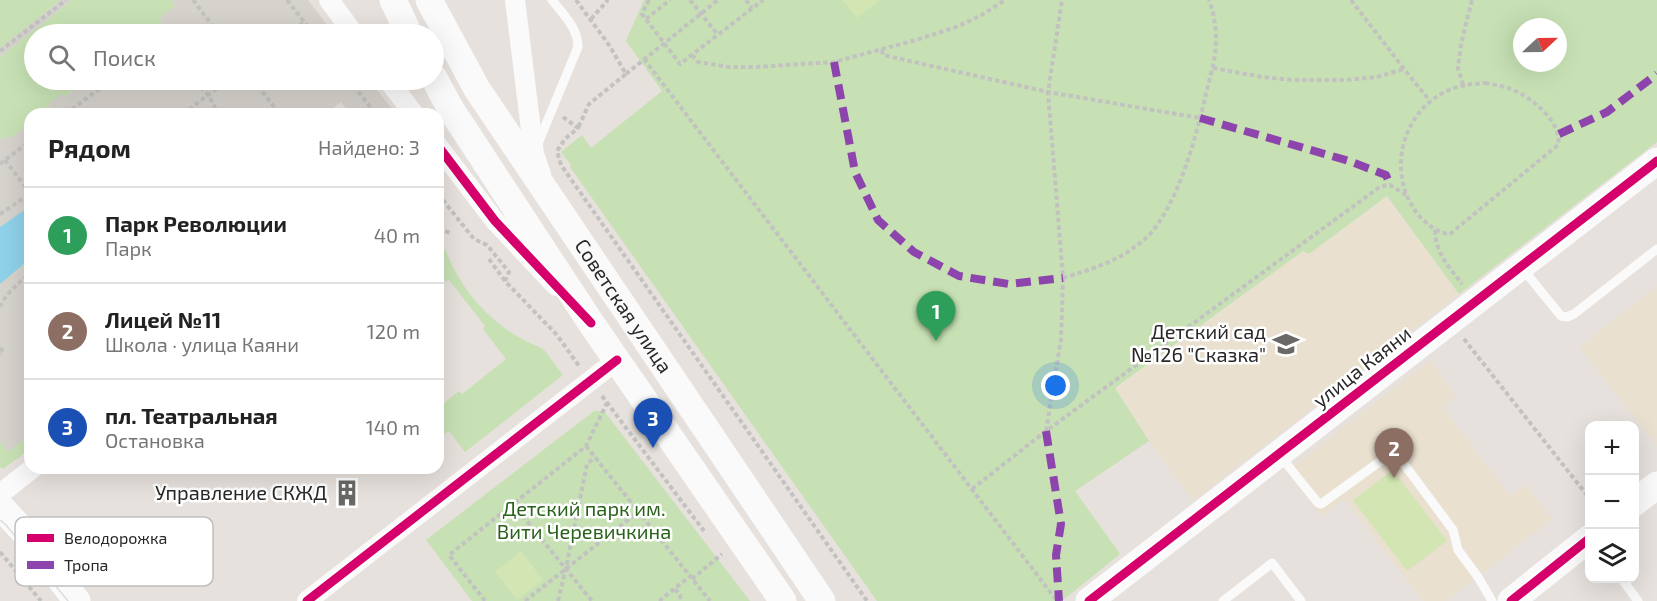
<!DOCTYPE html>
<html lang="ru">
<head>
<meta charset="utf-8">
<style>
	:root { --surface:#fff; --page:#f6f6f6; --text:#222; --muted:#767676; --line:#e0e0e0; --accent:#111827 }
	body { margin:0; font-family:"Exo 2",sans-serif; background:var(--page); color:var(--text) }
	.controls { position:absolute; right:18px; bottom:18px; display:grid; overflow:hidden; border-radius:12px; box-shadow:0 6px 24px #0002 }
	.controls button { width:54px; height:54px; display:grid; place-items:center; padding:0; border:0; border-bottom:2px solid var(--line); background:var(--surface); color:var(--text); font:30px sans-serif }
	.compass { position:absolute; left:1513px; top:18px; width:54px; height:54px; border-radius:50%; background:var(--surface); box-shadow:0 6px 24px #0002; rotate:68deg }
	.you { position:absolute; left:1056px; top:386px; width:21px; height:21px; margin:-15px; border:4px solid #fff; border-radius:50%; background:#1a73e8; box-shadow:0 0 0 9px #1a73e833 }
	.badge { display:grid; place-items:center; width:39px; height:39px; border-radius:50%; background:var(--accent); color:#fff; font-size:20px; font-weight:700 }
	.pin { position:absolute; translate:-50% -50px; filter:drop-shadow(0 2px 3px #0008) }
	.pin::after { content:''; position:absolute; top:32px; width:21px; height:18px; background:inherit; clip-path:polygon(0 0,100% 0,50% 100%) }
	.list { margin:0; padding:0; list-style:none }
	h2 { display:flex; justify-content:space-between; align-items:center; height:78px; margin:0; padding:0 24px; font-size:26px }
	h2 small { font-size:20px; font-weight:400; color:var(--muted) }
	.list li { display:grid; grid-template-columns:39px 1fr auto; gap:18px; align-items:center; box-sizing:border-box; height:96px; padding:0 24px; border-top:2px solid var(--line) }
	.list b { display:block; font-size:22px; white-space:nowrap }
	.list p { margin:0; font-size:20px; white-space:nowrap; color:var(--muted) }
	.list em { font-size:20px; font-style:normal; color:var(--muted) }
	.icon { flex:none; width:33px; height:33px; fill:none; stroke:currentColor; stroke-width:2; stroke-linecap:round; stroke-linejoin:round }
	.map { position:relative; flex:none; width:1657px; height:601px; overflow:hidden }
	.search { position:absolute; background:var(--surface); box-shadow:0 6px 24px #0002; left:24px; top:24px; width:420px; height:66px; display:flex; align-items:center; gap:15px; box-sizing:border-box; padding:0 21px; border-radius:33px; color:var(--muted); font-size:22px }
	.panel { position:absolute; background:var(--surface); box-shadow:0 6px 24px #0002; left:24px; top:108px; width:420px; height:366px; border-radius:18px }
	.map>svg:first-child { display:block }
	.education { fill:#e9e0d0 }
	.green { fill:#c7e1b4; fill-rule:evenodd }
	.pitch { fill:#d3e5b2 }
	.plaza { fill:#d6d2cc }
	.water { fill:#8fd1e8 }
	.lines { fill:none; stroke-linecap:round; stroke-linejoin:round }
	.path { stroke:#c2c2c1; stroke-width:4; stroke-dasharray:4.5 3; stroke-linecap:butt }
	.lane { stroke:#fbfafa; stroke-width:9 }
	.street { stroke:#fbfafa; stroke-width:20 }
	.secondary { stroke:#fbfafa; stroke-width:27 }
	.tram { stroke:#dcdcdd; stroke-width:1.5 }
	.quiet { stroke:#8e44ad; stroke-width:8; stroke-dasharray:15 8; stroke-linecap:butt }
	.cycleway-casing { stroke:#fff; stroke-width:13 }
	.cycleway { stroke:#d6006c; stroke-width:9 }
	.labels { text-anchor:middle; stroke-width:5; stroke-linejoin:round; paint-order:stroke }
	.street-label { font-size:20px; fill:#272727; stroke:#fff }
	.poi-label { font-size:20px; fill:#272727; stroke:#fff; text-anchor:end }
	.park-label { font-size:20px; fill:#286219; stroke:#fff }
	.key { fill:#fff; stroke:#bebebe; stroke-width:1.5 }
	.key-label { font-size:16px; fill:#272727 }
</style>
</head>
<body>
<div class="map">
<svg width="1657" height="601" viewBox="0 0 1657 601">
	<rect width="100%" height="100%" fill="#e6e1dc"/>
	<g class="education">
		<path d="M1388,196L1459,294L1193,501L1149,441L1115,389L1303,250L1309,254Z"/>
		<path d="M1657,286V446L1579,347Z"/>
		<path d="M1430,360L1456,395L1442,407L1511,496L1526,484L1552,519L1446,601H1423L1344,499L1322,516L1286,472Z"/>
	</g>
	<g class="green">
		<path d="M0,0H61L0,48Z"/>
		<path d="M72,0H171L175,6L160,17L163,21L146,34H34V80H88L64,97L48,105L50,108L43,114H30V124L9,140L6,136L0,140V57Z"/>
		<path d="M644,0H1657V142L1459,294L1387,196L1309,254L1303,251L1115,388L1149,441L1075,491L1120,554L1062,601H877L570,167L571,165L561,152L582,135L591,148L662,91L626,41ZM1522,27H1558V63H1522Z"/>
		<path d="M438,226C447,265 470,302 502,326C510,332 518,337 526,341C531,344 538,346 543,349C550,356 556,367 563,375L465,452L449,431L444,434L438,427V408L459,391L462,394L506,359L483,329L485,326L449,280L446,282L438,272Z"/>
		<path d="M594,411H604L750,601H472L426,540Z"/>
		<path d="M30,435V449L3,469L0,467V441L8,452Z"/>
	</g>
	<g class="pitch">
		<path d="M842,0H880L857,18Z"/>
		<path d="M1393,470L1447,541L1407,571L1353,500Z"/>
		<path d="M521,551L543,580L517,600L495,572Z"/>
	</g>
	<g class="plaza">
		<path d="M61,0H72L0,57V48Z"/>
		<path d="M171,0H308L334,34H146L163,21L160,17L175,6Z"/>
		<path d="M88,80H369L396,114H350L341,102L326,114H43L50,108L48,104L61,94L65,97Z"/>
		<path d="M30,124V206L0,227V140L6,136L9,139Z"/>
		<path d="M30,259V435L8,452L0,441V284Z"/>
	</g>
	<path class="water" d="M30,206V259L0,284V227Z"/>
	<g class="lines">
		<g class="path">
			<path d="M193,0L219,34"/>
			<path d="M287,0L314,34"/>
			<path d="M576,0L609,45L626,74L589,104L578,128"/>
			<path d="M649,0L642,14L680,64L763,0"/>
			<path d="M690,0L718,35"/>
			<path d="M746,0L752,8"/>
			<path d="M1351,0L1404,69L1430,101"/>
			<path d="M591,19L608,0"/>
			<path d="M646,19L670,0"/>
			<path d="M287,34L304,22"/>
			<path d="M882,50L883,55L1048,92L1200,118"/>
			<path d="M0,51L66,0"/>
			<path d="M692,55L698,62L729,67H756L834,62L916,40L956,27L980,16L1005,0"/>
			<path d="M644,59L1057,601"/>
			<path d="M1213,68L1262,77L1294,80H1345L1377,77L1404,69"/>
			<path d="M626,74L718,0"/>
			<path d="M187,80C204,87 212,97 217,114"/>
			<path d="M253,80L280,114"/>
			<path d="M349,80L376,114"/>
			<path d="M1485,83C1495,85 1504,86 1513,90C1531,97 1563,123 1558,145L1450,234C1438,233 1431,227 1422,219C1386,181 1398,115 1445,92C1458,85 1471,84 1485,83Z"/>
			<path d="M1463,85L1458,68L1461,44L1472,0"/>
			<path d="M66,114L96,91L122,80"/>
			<path d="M183,114L228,80"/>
			<path d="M563,117L578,128L565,139L557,151L561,165L867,601"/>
			<path d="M5,160L30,193"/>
			<path d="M0,164L30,141"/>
			<path d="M438,194L474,239L487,245L509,272L505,281"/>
			<path d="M0,214L30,194"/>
			<path d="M438,229L451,233"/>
			<path d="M1435,230C1435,252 1449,267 1462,284"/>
			<path d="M489,259L505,281L557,335L579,366"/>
			<path d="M1063,278C1095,268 1123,260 1148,236C1179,203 1196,137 1206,94C1210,76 1216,59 1216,40C1216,27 1214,13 1209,0"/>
			<path d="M0,307C6,293 19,283 30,273"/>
			<path d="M1464,339L1590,499"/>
			<path d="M0,348L3,352L0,354"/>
			<path d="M602,396L704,531"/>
			<path d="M1046,431L1061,339L1063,278L1048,92L1062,0"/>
			<path d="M586,446L710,601"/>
			<path d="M972,489L1046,431L1381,186L1390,185L1406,195"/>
			<path d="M513,504L592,601"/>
			<path d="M0,552L41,601"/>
			<path d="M692,579L722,554"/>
			<path d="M675,589L680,595L681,601"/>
			<path d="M485,601L449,555L586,446L607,403"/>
			<path d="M525,601L638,512"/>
			<path d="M558,601L566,568L587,464L595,457"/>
			<path d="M659,601L689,577"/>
		</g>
		<g class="lane">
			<path d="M537,146L578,47C578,28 563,14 552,0"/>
			<path d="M1522,268L1561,316L1567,317L1574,314L1657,249"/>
			<path d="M1281,457L1318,503L1321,504L1389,455L1394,454L1398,456L1453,530L1458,550L1478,577L1492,601"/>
			<path d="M1621,578L1638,601"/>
			<path d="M1223,601L1272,563L1301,601"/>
		</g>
		<g class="street">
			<path d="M329,0L354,34"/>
			<path d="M515,0L534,154L541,174"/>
			<path d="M388,80L414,114"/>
			<path d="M438,146L495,221L556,286"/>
			<path d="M0,494L33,468"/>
			<path d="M307,601L617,360"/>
		</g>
		<g class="secondary">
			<path d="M393,0L409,34"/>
			<path id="s1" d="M429,0L477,89L822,601"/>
			<path d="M434,78L450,108L591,323L783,601"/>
			<path d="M1634,503L1657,485"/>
			<path d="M0,506L24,532L77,601"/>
			<path d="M1089,601L1657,161"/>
			<path d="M1511,601L1590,538"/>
		</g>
		<path class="tram" d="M0,520L6,525L68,601"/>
		<g class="quiet">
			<path d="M834,62L855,172L878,220L914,252L959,276L1009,284L1063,278"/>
			<path d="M1200,118L1349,161L1386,175L1390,185"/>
			<path d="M1559,134L1607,112L1657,74"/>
			<path d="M1046,431L1061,524L1056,555L1059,601"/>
		</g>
		<g class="cycleway-casing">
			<g id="cycleway">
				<path d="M438,146L495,221L591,323"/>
				<path d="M307,601L617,360"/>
				<path d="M1089,601L1657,161"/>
				<path d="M1511,601L1590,538"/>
			</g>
		</g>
		<use href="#cycleway" class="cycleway"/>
	</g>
	<defs>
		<g id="school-bare" transform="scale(2.07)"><path d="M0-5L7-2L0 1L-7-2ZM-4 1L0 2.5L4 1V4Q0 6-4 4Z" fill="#6a6866" stroke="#fff" stroke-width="2.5" paint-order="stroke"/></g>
		<g id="building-bare" transform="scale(2.07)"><path d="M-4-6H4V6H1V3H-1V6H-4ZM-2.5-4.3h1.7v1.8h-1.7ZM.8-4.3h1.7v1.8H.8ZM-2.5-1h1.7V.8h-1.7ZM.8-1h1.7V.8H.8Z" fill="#6a6866" stroke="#fff" stroke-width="2.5" paint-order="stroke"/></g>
	</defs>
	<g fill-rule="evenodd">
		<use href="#school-bare" x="1286" y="344"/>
		<use href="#building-bare" x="347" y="493"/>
	</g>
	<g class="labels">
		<g class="street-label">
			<text dy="7" stroke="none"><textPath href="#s1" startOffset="363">Советская улица</textPath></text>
			<text transform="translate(1362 367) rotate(-38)" y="7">улица Каяни</text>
		</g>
		<g class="poi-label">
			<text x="1266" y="339">Детский сад<tspan x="1266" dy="23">№126 "Сказка"</tspan></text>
			<text x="327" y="500">Управление СКЖД</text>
		</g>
		<g class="park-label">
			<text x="584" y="516">Детский парк им.<tspan x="584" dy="23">Вити Черевичкина</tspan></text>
		</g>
	</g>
	<rect x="15" y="517" width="198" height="69" rx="9" class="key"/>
	<rect x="27" y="534" width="27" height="8" fill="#d6006c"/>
	<rect x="27" y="561" width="27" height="8" fill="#8e44ad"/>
	<g class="key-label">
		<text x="64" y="544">Велодорожка</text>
		<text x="64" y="571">Тропа</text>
	</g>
</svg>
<div class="controls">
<button>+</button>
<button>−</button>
<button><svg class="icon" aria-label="layers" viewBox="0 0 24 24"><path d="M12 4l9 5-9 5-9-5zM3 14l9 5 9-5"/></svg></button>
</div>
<svg class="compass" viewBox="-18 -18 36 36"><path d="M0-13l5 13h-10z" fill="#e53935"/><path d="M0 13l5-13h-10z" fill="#767676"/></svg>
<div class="you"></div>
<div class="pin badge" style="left:936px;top:341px;background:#2e9e5b">1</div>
<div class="pin badge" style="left:1394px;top:478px;background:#8d6e63">2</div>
<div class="pin badge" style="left:653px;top:448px;background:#1a4fb4">3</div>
<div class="search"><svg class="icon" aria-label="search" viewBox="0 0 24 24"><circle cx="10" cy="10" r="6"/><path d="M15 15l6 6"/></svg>Поиск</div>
<section class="panel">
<h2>Рядом<small>Найдено: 3</small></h2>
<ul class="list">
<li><span class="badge" style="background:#2e9e5b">1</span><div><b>Парк Революции</b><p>Парк</p></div><em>40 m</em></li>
<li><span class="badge" style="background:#8d6e63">2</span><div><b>Лицей №11</b><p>Школа · улица Каяни</p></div><em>120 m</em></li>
<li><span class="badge" style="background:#1a4fb4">3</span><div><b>пл. Театральная</b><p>Остановка</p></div><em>140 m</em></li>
</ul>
</section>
</div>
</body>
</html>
